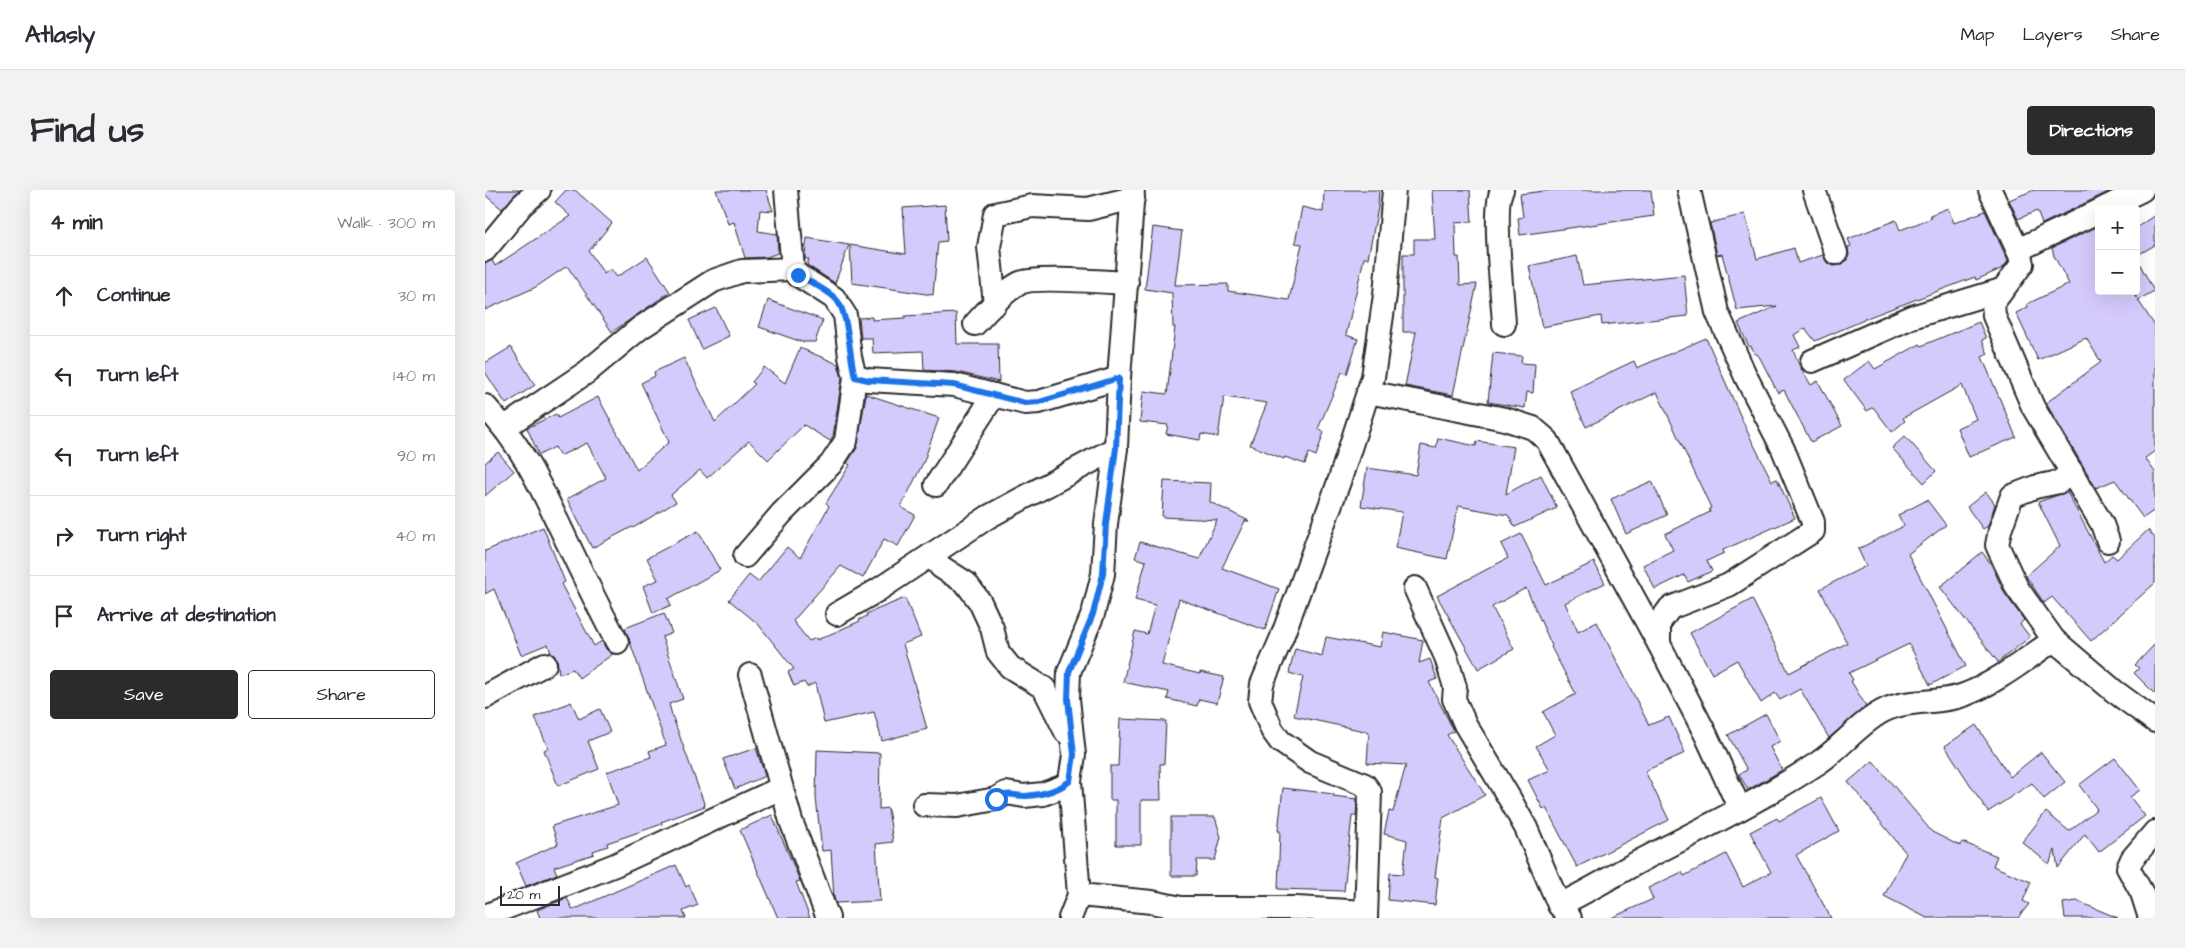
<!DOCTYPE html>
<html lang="en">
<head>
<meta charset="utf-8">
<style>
	:root { --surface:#fff; --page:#f2f2f3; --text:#2b2b33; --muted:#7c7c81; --line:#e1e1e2; --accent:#2b2b2b }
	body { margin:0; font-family:"Architects Daughter",sans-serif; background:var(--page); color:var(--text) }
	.controls { position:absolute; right:15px; top:15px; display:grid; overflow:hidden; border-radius:5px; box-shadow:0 5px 20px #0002 }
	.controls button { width:45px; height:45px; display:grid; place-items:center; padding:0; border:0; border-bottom:1px solid var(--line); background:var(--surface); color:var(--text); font:25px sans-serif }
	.scale { position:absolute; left:15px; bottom:12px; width:60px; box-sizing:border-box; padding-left:5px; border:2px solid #2b2b2b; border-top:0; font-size:14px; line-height:18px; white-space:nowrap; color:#2b2b2b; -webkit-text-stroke:4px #fff; paint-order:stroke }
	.stop { position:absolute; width:15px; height:15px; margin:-11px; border:4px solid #1a73e8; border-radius:50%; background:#fff }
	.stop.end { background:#1a73e8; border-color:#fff; box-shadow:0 1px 5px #0008 }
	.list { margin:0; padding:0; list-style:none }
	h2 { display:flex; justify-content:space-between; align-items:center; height:65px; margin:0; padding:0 20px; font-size:21px }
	h2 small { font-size:16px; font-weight:400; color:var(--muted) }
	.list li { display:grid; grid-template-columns:32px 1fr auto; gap:15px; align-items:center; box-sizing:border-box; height:80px; padding:0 20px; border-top:1px solid var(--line) }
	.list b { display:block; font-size:19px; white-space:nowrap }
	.list em { font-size:16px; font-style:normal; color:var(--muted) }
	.actions { display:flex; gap:10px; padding:15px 20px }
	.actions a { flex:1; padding:11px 0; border:1px solid var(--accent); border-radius:5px; text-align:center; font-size:18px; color:var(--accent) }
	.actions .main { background:var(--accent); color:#fff }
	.icon { flex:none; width:28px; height:28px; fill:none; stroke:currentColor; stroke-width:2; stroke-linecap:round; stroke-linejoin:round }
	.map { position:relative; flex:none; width:1670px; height:728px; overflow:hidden; border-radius:5px }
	header { display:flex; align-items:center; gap:30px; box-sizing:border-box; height:70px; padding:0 25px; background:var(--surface); border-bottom:1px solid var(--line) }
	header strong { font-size:24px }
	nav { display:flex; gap:28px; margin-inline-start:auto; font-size:18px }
	.intro { display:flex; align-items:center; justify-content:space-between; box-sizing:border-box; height:120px; padding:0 30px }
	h1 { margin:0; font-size:35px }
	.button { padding:12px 22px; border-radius:5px; background:var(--accent); color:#fff; font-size:18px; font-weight:700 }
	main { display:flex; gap:30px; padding:0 30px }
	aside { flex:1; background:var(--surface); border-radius:5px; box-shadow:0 5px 20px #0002 }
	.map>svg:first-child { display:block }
	.building { fill:#d5cafc; stroke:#2b2b2b }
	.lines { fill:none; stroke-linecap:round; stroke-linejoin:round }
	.minor-casing { stroke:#2b2b2b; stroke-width:26 }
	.minor { stroke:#fff; stroke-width:22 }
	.route { stroke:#1a73e8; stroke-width:6 }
</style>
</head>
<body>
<header>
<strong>Atlasly</strong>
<nav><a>Map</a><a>Layers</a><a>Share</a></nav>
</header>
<div class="intro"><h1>Find us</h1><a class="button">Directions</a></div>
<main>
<aside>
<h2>4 min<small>Walk · 300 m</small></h2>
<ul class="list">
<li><svg class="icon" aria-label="ahead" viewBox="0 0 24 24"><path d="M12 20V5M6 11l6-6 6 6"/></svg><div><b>Continue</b></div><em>30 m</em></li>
<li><svg class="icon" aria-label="left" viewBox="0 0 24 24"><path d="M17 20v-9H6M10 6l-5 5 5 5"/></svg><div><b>Turn left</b></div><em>140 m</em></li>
<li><svg class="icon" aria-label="left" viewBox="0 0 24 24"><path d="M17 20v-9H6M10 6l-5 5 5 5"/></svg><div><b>Turn left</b></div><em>90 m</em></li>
<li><svg class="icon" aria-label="right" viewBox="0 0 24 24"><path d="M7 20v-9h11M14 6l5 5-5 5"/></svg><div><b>Turn right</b></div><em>40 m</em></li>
<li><svg class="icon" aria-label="arrive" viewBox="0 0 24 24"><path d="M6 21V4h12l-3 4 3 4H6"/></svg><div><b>Arrive at destination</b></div></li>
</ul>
<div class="actions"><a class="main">Save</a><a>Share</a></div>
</aside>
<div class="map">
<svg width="1670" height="728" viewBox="0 0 1670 728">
	<rect width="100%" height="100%" fill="#fff"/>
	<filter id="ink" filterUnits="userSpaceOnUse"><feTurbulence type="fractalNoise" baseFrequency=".02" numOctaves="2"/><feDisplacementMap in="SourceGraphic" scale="10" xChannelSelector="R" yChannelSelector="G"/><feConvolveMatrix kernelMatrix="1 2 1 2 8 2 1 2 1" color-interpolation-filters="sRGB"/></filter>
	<g filter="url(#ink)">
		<g class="building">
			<path d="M0,0H34L17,19L0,5Z"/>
			<path d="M81,0H90L127,33L104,61L119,84L126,79L132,87L162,67L185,102L127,142L82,76L51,97L0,120V73L7,70L10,76L85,26L70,12Z"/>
			<path d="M231,0H281L288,21L275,20L273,41L292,44L293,63L282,67L260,68L249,32L243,34Z"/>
			<path d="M839,0H894L893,18L883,68H879L861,145L873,149L862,184L857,182L833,239L839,242L831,266L824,263L820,274L800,267L799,269L765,255L782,213L739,207L733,247L716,244L715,250L681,244L683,235L655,232L658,201L682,204L690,137H688L687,103L660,99L668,37L697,41L690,95L743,94V101L804,110L817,54L810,53L817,17L838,22Z"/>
			<path d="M947,0H985L987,32L970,33L971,67H974L975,95L992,94L968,205L920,196L931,142H918V64H929V49H950Z"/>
			<path d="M1067,0H1166L1169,26L1035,45L1033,28L1038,27L1035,4Z"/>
			<path d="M1549,0H1627L1557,34L1552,21L1533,29L1524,10Z"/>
			<path d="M460,15L462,51L453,52L448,105L367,93L365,55L421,64L418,18Z"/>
			<path d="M1463,18L1469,33L1500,21L1523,71L1518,78L1491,90L1490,87L1379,129V130L1330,151L1320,138L1309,145L1315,157L1308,160L1315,177L1326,195L1333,191L1357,236L1326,252L1299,200L1293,203L1275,168L1272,164H1270L1266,156L1264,157L1253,133L1292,116L1252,120L1237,64L1232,65L1225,33L1260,24L1272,69L1309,58L1313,73L1338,65L1342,73L1349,76L1356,75L1361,71L1364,65L1363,57L1366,56L1363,49L1411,30L1415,40L1447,28L1445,25Z"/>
			<path d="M1670,25V55L1651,66V38Z"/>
			<path d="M1614,36V101H1647L1651,108V67L1669,101L1653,110L1670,136V261L1660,268L1670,282V320L1658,328L1630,290L1611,298L1561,213L1616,172L1601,148L1553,170L1531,123L1543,117L1542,114L1584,94L1569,66L1567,58Z"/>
			<path d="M322,48L364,55L350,93L322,75L324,69H320V64Z"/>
			<path d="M1092,66L1098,95L1199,85L1203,126L1117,135L1116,126L1057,137L1044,76Z"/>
			<path d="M283,110L338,130L330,152H317L274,137Z"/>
			<path d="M231,118L244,146L217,159L204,130Z"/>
			<path d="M471,123L472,154H513L514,192L472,182L439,180L438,161L388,163L387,148H376L374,128L387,127V130L420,128V126Z"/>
			<path d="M1494,132L1501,148L1497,150L1503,164L1497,167L1531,247L1484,267L1472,238L1491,229L1477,195L1418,228L1420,231L1407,242L1388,217L1382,221L1359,190L1384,171L1390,179L1435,154L1436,156Z"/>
			<path d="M1221,148L1263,243L1287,291L1292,289L1310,328L1238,360L1239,363L1222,371L1227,381L1203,392L1199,385L1170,399L1158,375L1188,360L1180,344L1225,322L1224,319L1226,318L1172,202L1101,237L1085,201L1149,171L1152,178Z"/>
			<path d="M26,157L50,195L21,214L0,182V173Z"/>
			<path d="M315,158L353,174L357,188L348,246L345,251L319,235L283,270L264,251L222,288L215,280L186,305L191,312L148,338L147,337L107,358L82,309L121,288L102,253L75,266L70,257L54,265L42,238L71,224L73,228L113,207L152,280L184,252L156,193L170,186L169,182L199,168L230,232L270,194L267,192L279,177L300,193Z"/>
			<path d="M1008,163L1037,166L1036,173L1050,174L1048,203L1042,202L1040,218L1003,212Z"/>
			<path d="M381,204L454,228L439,271L416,317L430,325L413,356L399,349L378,388L356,376L308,431L324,451L331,448L332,450L375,431L374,430L382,426L381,424L420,408L436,447L418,454L442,539L397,551L389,522L339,533L330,493L322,497L319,492L309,496L303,482L309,479L273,434L244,410L264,385L273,392L302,357L315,368L344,316L341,313L365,275L362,273L372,258Z"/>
			<path d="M1420,246L1451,281L1439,293L1407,258Z"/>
			<path d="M953,248L991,256L992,251L1029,257L1021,304L1056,285L1072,318L1030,337L1023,325L973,316L962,369L910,358L917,322L876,316L882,278L931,285L936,255L951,258Z"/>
			<path d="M13,262L29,281L0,306V273Z"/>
			<path d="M679,291L726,293L725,312L764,331H760L737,378L794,399L780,440L694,409L677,475L715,484V482L739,487L732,513L714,509L712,516L682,509L684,502L638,492L650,441L662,444L670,415L650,410L661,371L650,368L655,352L714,369L732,330L677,327Z"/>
			<path d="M1167,291L1182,325L1141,344L1126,309Z"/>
			<path d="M1501,302L1510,314L1503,336L1498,339L1482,317Z"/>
			<path d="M1582,302L1619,372L1627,365L1632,369L1663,340L1670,348V393L1606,451L1567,407L1559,413L1541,386L1575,356L1553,312Z"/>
			<path d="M1442,310L1461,335L1423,364L1481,476L1445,495L1424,454L1364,483L1368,490L1366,491L1381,516L1344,548L1315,499L1295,510L1290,503L1276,513L1252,470L1227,484L1205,443L1267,409L1304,483L1362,453L1335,399L1381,376L1373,359L1419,336L1413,325Z"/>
			<path d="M58,337L80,392L76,394L109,456L117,451L121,459L128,464L94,488L88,479L74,484L72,468L66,463L63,454L36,465L9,399L0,404V361Z"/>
			<path d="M213,341L235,380L183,409L186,415L168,423L158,396L173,390L162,368Z"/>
			<path d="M1036,344L1061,395L1109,372L1120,393L1080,413L1093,442L1112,432L1164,535L1184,527L1200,563L1160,581L1184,630L1092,677L1061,618L1058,619L1043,590L1065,580L1051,556L1070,545L1058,522L1091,504L1066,457L1067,456L1041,398L1007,417L1029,459L993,479L952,406L1023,368L1016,354Z"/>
			<path d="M1497,362L1506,374L1520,404L1539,430L1535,434L1545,447L1513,472L1455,397Z"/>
			<path d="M179,423L187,443L177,447L198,509L184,514L187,525L220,616L176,632L177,634L122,653L123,656L108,661L109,664L69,677L72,684L41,696L31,673L73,654L67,636L133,615L122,582L166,567L164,561L181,555L140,438Z"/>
			<path d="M898,442L938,450L934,473L945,469L952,489L944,492L969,541L962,545L1000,605L958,628L950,687L953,688L950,715L903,710L905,683L918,684L922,650L899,644L904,621L908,622L921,575L882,573L884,542L809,526L818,487L804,483L810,459L837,466L841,447L895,457Z"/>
			<path d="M1670,454V504L1649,483L1654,478L1650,475Z"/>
			<path d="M86,512L94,529L115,519L125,542L103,551L114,579L73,596L59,560L63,558L50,527Z"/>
			<path d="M1281,524L1295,551L1285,557L1297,580L1263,600L1254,584L1262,580L1243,545Z"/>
			<path d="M635,529L681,531L679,574H675L676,610H656V655H631V610H625V576H633Z"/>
			<path d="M1491,535L1525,587L1556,562L1580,592L1559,609L1547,593L1503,622L1460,556Z"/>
			<path d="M271,558L280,586L250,599L238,569Z"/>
			<path d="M332,560L395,563L394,619L403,618L408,652L391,654L395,711L351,713L349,708L346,660L337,661L331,608Z"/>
			<path d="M1630,568L1655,600L1645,607L1660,626L1614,662L1600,644L1573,678L1570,660L1564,674L1537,652L1561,622L1584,641L1612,619L1594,595Z"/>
			<path d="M1388,571L1447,642L1475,656L1477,652L1512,666L1508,676L1546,692L1538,711L1544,714L1533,728H1442L1399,706L1421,663L1363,592Z"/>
			<path d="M798,598L849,604L848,606L872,609L871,626H867L859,701L793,699L795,641H793Z"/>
			<path d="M1336,608L1354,641L1311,665L1346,728H1126L1168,709L1163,698L1197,682L1199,686L1241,664L1258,697L1286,682L1265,642L1292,628L1294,631Z"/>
			<path d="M287,625L315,691L311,692L325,728H293L255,640Z"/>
			<path d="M686,627H730L736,647L730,670H712L711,686H686Z"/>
			<path d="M191,675L201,697L204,695L213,715L198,721L201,728H55L52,720L82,708L88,720Z"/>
			<path d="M1592,711L1633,728H1580L1578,713Z"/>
		</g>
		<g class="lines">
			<g class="minor-casing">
				<g id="minor">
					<path d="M1017,0C1007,16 1018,110 1019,134"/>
					<path d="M1329,0L1351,63"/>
					<path d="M1505,0L1535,65L1537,74L1508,113L1509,126L1548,217L1617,334L1623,351"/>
					<path d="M1618,19L1657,0"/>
					<path d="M0,60L37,15L54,0"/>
					<path d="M1533,60L1614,21"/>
					<path d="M510,114L504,57L510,24L547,16L603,19L648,8"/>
					<path d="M490,134C502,121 519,101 535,93C549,86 622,92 642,93"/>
					<path d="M1327,171L1427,127L1516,100"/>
					<path d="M370,187L383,190L469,195L540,213L554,212L634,188"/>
					<path d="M883,202L1020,229L1048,238L1062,250L1174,454L1221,545L1255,619"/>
					<path d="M0,216C36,254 54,293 76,339C94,377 112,415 132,452"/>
					<path d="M20,237L102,182L155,138L228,91L257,81L308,79"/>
					<path d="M1587,282L1574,292L1550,297L1527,306L1515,340L1512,355L1532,398L1569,450L1629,501L1670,531"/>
					<path d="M451,295L509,205"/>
					<path d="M446,365L456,377L481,393L495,412L507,438L513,462L525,477L559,498L581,542"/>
					<path d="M260,366L297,323L346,274L361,251L370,187L365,167L360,125L349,108L313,85L308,79L301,0"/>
					<path d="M930,398L961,467L970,497L969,509L980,534L1026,611L1041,638L1074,715L1085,728"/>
					<path d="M352,424L393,400L503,327L631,258"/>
					<path d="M1174,454V433L1185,418L1244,395L1328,341V332L1298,259L1261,187L1232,122L1204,0"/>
					<path d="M265,485L306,631L343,728"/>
					<path d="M0,507L60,474"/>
					<path d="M439,615L472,616L511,609L521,603L539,606L558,604L577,597L585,591"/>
					<path d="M594,705L667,712L696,718H811L881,722"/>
					<path d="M1074,715C1102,702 1129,685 1157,670C1216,639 1277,610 1333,573C1356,558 1373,534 1398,521C1423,508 1452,515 1479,505C1511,493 1541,469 1569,450"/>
					<path d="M0,726L130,675L296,598"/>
					<path d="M585,728L594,705L585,591L589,565L583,509L584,482L608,424L618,384L621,334L631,258L634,188L648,0"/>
					<path d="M881,728L885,602L880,595L825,572L795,551L787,540L775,511L777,494L797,447L855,289L888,187L900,105L909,0"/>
					<path d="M1665,728L1657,703L1643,678L1647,669L1670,642"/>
				</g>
			</g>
			<use href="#minor" class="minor"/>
		</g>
	</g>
	<g class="lines" filter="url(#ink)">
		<path class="route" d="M313,85C325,92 340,99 350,108C364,121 364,166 370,187L383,190L469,195L540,213L554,212L634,188L631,258L621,334L618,384L608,424L584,482L583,509L589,565L585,591C572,601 557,605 541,606C525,606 526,601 511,609"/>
	</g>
</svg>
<div class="controls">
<button>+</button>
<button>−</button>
</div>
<div class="scale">20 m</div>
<div class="stop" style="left:511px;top:609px"></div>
<div class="stop end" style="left:313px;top:85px"></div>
</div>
</main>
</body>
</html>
